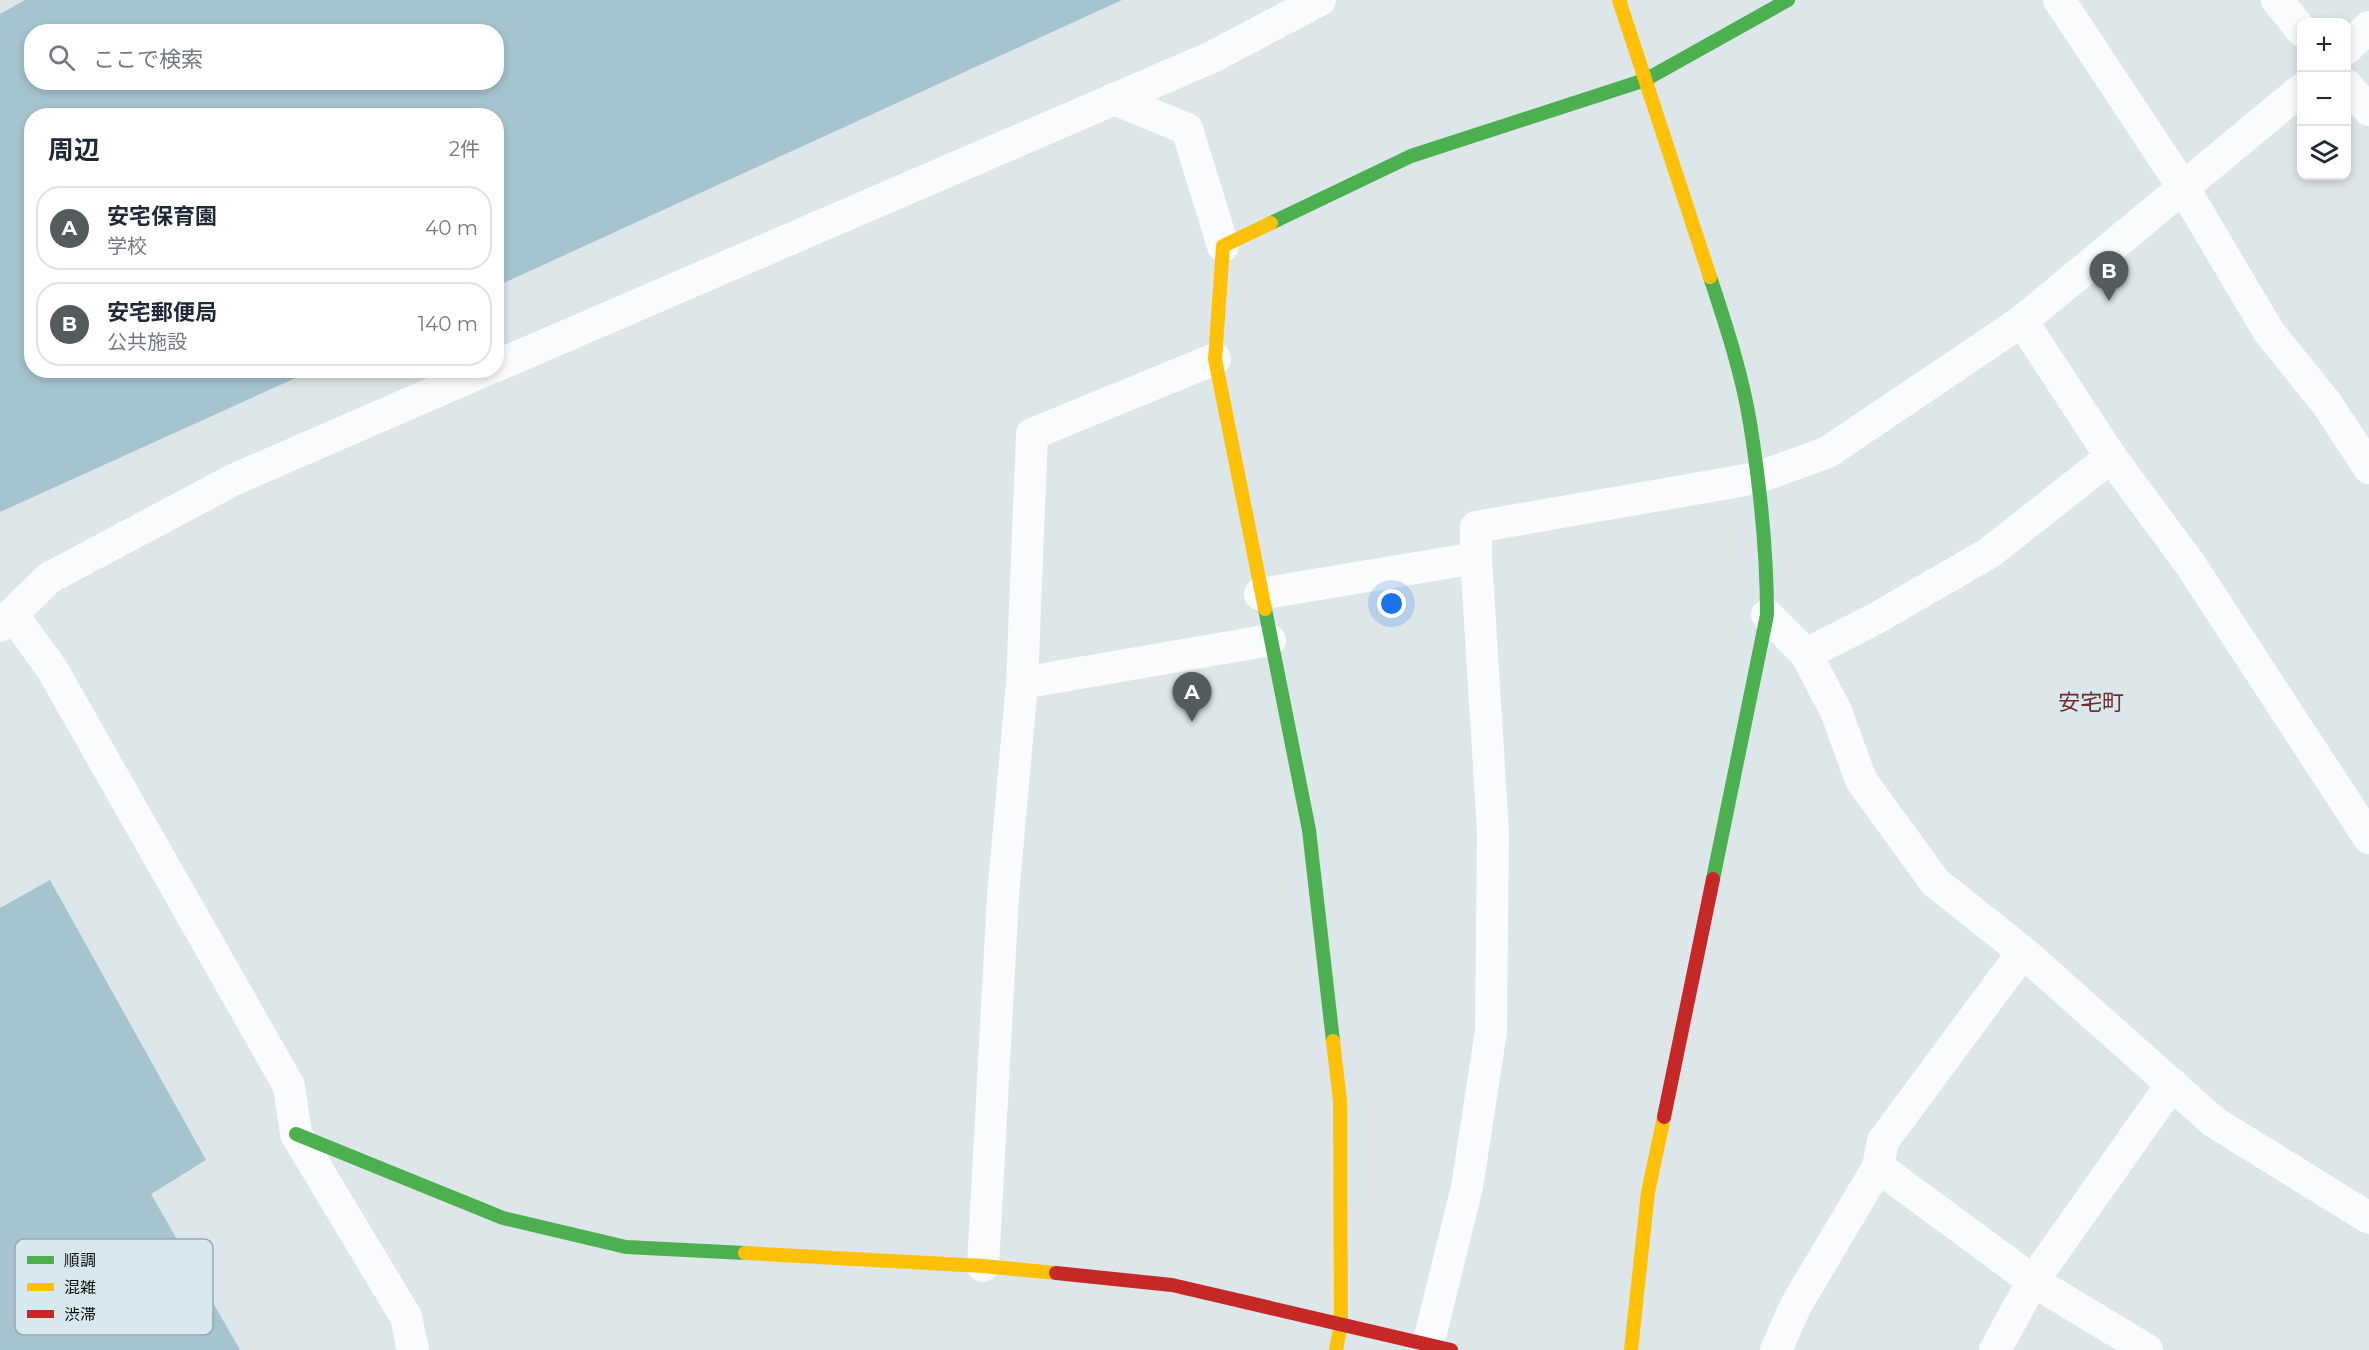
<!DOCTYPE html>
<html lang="ja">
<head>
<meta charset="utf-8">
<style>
	:root { --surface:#fff; --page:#f2f2f3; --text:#1f2937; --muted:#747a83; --line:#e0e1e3; --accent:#545b5d }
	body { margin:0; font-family:Montserrat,"Noto Sans JP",sans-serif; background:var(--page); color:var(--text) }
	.controls { position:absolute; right:18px; top:18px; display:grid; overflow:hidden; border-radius:12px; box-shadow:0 3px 9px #0003 }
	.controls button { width:54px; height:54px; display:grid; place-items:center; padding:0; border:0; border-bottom:2px solid var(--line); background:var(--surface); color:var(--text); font:30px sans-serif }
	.you { position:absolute; left:1392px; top:604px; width:21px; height:21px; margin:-15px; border:4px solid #fff; border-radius:50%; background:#1a73e8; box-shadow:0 0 0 9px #1a73e833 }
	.badge { display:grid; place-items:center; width:39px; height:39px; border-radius:50%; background:var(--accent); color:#fff; font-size:20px; font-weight:700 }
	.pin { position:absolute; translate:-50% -50px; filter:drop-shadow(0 2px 3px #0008) }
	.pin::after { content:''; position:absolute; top:32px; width:21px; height:18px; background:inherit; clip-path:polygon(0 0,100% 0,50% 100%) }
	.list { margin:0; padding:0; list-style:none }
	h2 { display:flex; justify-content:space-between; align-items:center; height:78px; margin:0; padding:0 24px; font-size:26px }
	h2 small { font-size:20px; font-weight:400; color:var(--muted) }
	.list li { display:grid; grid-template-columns:39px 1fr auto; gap:18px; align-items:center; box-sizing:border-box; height:84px; margin:0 12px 12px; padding:0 12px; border:2px solid var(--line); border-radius:24px }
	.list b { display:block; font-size:22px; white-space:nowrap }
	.list p { margin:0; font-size:20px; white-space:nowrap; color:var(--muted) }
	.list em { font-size:20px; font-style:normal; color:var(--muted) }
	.icon { flex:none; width:33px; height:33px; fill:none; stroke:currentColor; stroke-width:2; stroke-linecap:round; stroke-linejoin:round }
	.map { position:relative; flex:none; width:2369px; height:1350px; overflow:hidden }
	.search { position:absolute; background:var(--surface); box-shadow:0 3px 9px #0003; left:24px; top:24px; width:480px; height:66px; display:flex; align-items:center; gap:15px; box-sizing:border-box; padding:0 21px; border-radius:24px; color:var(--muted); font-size:22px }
	.panel { position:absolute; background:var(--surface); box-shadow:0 3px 9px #0003; left:24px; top:108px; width:480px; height:270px; border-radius:24px }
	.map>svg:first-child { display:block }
	.water { fill:#a6c4ce; fill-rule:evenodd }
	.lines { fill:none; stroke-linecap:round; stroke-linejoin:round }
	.street { stroke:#fafbfc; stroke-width:32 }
	.fast { stroke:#4caf50; stroke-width:14 }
	.slow { stroke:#ffc107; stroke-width:14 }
	.jam { stroke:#c62828; stroke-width:14 }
	.labels { text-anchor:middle; stroke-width:6; stroke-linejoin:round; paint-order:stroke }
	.quarter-label { font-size:22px; fill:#712b2b; stroke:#d7e9ef }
	.key { fill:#d7e9ef; stroke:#9aa8ad; stroke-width:1.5 }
	.key-label { font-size:16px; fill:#0a1012 }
</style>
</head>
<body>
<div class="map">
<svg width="2369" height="1350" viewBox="0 0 2369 1350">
	<rect width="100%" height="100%" fill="#dde6e9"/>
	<g class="water">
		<path d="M25,0H1122L497,286L496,116H32V370L311,371L0,512V14ZM32,32H496V82H32Z"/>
		<path d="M50,880L206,1160L151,1194L240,1350H0V908Z"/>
	</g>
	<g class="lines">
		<g class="street">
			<path d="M2059,0L2183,187L2269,332L2327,404L2369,468"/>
			<path d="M2277,0L2302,31"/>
			<path d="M2346,49L2369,27"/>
			<path d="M2346,85L2369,110"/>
			<path d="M1114,99L1187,129L1223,246"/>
			<path d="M2022,321L2111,457L2190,564L2369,838"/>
			<path d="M496,366L1212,57L1320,0"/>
			<path d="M1260,594L1476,558V527L1757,478L1828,452L2022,321L2302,89"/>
			<path d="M12,614L52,669L289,1086L296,1134L406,1317L413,1350"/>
			<path d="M1767,615L1806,654L1836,711L1861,780L1935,882L2023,952L2214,1122L2369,1218"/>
			<path d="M0,626L49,578L233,480L486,370"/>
			<path d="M1806,654L1875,619L1989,553L2111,457"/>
			<path d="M1022,683L1270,640"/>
			<path d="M1878,1167L1883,1141L2023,952"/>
			<path d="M983,1266L1003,896L1022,683L1032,434L1215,359"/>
			<path d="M1428,1345L1467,1187L1491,1031L1493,831L1476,558"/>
			<path d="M1776,1350L1796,1305L1878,1167L2033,1281L2147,1350"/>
			<path d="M1995,1350L2033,1281L2172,1084"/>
		</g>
		<g class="fast">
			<path d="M1271,223L1411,156L1645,80L1788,0"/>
			<path d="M1710,277C1726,325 1742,374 1750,423C1760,486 1767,551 1767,615L1713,879"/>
			<path d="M1265,609L1309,830L1333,1041"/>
			<path d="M296,1134L503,1218L626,1247L745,1253"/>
		</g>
		<g class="slow">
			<path d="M1619,0L1710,277"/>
			<path d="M1265,609L1215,359L1223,246L1271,223"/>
			<path d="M1333,1041L1340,1101L1341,1324L1336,1350"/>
			<path d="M745,1253L983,1266L1056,1273"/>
			<path d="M1631,1350L1648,1192L1664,1117"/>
		</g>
		<g class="jam">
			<path d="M1664,1117L1713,879"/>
			<path d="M1056,1273L1172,1285L1451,1350"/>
		</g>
	</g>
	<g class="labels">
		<g class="quarter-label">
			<text x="2091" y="710">安宅町</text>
		</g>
	</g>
	<rect x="15" y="1239" width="198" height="96" rx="9" class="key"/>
	<rect x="27" y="1256" width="27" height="8" fill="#4caf50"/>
	<rect x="27" y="1283" width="27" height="8" fill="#ffc107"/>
	<rect x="27" y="1310" width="27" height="8" fill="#c62828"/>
	<g class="key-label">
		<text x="64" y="1266">順調</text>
		<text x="64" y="1293">混雑</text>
		<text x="64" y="1320">渋滞</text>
	</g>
</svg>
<div class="controls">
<button>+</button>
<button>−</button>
<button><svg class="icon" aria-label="layers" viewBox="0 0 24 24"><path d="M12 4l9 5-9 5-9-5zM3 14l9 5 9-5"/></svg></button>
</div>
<div class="you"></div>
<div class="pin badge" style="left:1192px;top:722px">A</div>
<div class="pin badge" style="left:2109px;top:301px">B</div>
<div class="search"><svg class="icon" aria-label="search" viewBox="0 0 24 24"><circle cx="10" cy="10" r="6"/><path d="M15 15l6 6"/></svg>ここで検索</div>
<section class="panel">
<h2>周辺<small>2件</small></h2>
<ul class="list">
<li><span class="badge">A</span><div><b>安宅保育園</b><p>学校</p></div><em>40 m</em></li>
<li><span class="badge">B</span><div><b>安宅郵便局</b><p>公共施設</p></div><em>140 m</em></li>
</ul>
</section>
</div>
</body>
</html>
